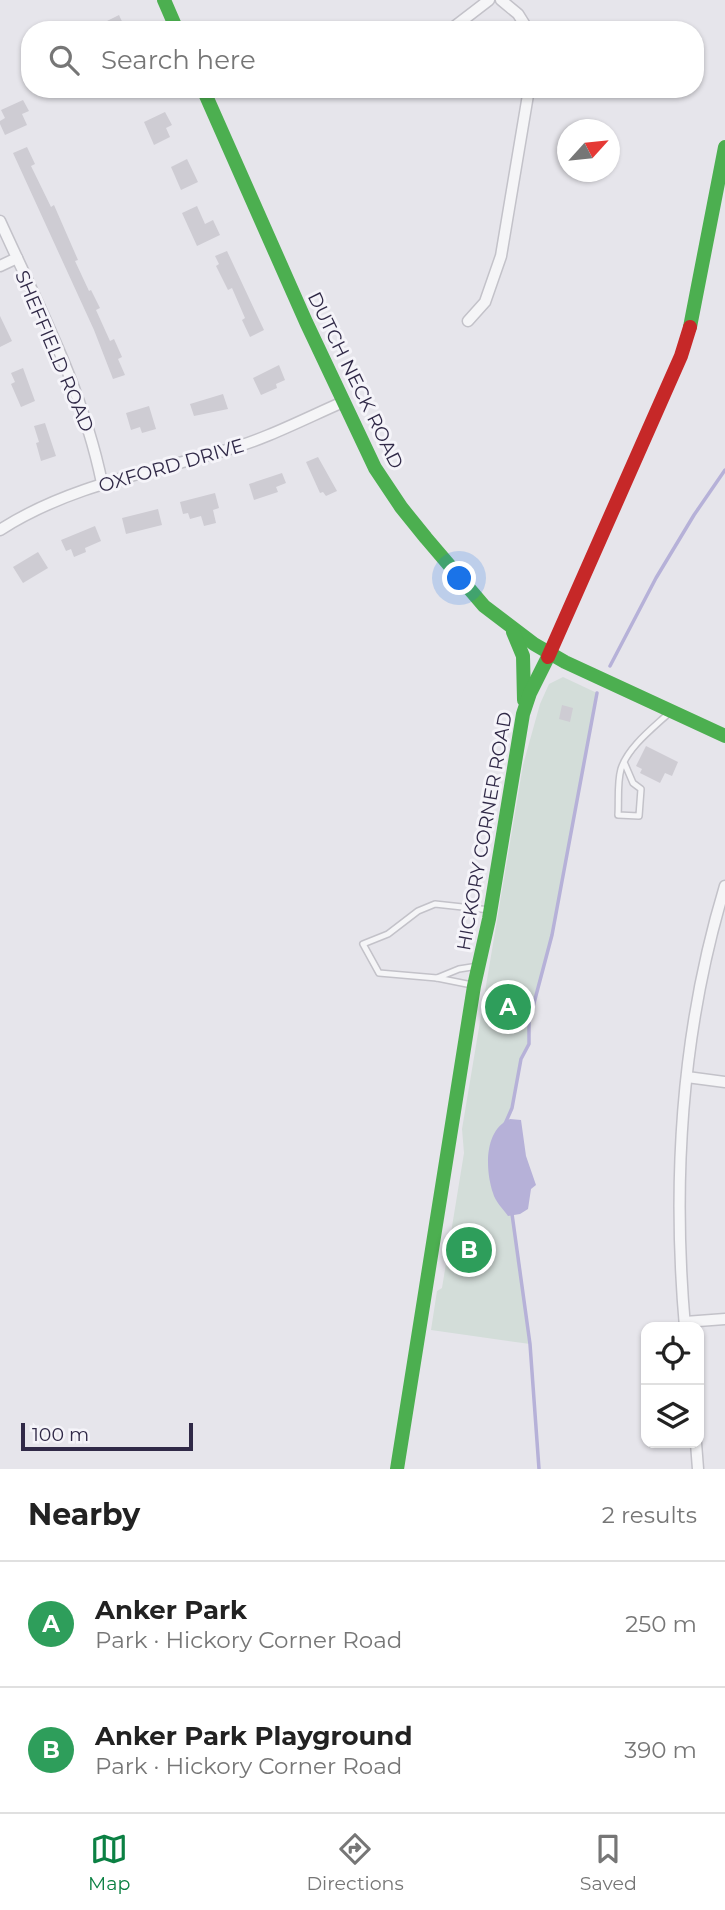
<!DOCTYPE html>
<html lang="en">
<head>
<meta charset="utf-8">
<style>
	:root { --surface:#fff; --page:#f2f2f2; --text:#222; --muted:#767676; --line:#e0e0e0; --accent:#0b8043 }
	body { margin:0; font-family:Montserrat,sans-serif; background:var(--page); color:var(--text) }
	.controls { position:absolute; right:21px; bottom:21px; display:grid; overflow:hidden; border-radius:14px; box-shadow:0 2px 5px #0004 }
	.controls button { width:63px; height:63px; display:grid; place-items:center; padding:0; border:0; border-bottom:2px solid var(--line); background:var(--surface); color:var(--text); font:35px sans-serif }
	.compass { position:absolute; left:557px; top:119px; width:63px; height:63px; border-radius:50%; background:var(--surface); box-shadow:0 2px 5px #0004; rotate:63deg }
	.scale { position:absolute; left:21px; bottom:18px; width:172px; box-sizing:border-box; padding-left:7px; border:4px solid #302947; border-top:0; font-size:19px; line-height:24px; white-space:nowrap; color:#302947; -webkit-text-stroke:5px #f5f4f9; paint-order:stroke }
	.you { position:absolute; left:460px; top:579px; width:24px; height:24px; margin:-18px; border:5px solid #fff; border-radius:50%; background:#1a73e8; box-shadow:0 0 0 10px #1a73e833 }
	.badge { display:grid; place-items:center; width:46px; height:46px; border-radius:50%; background:var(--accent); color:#fff; font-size:23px; font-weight:700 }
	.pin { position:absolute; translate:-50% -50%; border:4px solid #fff; box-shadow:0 2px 7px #0006 }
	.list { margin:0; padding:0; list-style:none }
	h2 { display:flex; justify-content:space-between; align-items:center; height:91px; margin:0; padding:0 28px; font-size:30px }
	h2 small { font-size:23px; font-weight:400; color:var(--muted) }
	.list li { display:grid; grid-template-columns:46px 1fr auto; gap:21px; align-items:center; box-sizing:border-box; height:126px; padding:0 28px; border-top:2px solid var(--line) }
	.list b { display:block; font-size:26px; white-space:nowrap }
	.list p { margin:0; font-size:23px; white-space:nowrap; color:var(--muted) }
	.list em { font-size:23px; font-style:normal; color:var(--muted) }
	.icon { flex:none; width:38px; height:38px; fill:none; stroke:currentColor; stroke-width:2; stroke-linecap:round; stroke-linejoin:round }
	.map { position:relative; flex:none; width:725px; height:1469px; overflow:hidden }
	.search { position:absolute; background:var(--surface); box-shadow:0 2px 5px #0004; left:21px; right:21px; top:21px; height:77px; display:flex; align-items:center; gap:18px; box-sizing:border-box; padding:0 24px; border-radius:28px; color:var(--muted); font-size:26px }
	.sheet { height:343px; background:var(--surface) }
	nav { display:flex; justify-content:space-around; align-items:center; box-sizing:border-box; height:98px; border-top:2px solid var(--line); background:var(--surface); font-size:19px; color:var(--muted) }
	nav a { display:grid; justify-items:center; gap:4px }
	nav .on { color:var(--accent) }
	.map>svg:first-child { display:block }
	.green { fill:#d3ddd9 }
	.water { fill:#b6b1d8 }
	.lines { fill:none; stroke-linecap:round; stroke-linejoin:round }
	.stream { stroke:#b6b1d8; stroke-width:3.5 }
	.building { fill:#ceccd3 }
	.lane-casing { stroke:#c3c2c9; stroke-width:8 }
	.street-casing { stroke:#c3c2c9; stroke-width:13 }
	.lane { stroke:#f5f5f7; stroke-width:5 }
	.street { stroke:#f5f5f7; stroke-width:10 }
	.fast { stroke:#4caf50; stroke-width:14 }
	.jam { stroke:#c62828; stroke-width:14 }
	.labels { text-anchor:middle; stroke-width:6; stroke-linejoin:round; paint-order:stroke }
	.street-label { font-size:19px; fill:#302947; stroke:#f5f4f9 }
</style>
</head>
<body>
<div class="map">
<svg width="725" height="1469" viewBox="0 0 725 1469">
	<rect width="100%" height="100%" fill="#e6e5eb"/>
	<path class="green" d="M563,677L597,693V696L552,935L529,1022V1044L521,1059L512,1108L500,1137L521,1269L530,1344L431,1330L437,1291L442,1288L464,1153L462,1129L523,765L540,704L549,684Z"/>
	<path class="water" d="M510,1119L521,1120L526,1156L536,1185L531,1189L528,1209L520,1214L508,1216C503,1209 495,1201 493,1193C485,1169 484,1130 510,1119Z"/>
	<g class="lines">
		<g class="stream">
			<path d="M610,666L656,578L694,515L725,470"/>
			<path d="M505,1124L512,1108L521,1059L529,1044V1022L552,935L597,693"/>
			<path d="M512,1214L530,1344L539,1469"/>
		</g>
	</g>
	<g class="building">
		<path d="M119,15L126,30H109L105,22Z"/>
		<path d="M23,100L29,111L22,114L27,125L5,135L0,124V121L5,118L1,110Z"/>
		<path d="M165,112L172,125L166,128L170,137L154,145L144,122Z"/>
		<path d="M27,147L35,164L31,166L51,207L54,205L78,260L75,261L89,291L91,290L100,308L96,310L110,341L114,339L122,357L118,359L125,375L113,379L94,330L13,153Z"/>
		<path d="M187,159L198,182L181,190L171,167Z"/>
		<path d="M197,206L205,224L213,220L220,235L197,246L182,213Z"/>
		<path d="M227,251L264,330L250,337L242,320L245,318L232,288L228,290L216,266L219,264L215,256Z"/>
		<path d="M0,316L12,341L0,347Z"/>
		<path d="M279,365L285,380L276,384L277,388L261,395L253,378Z"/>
		<path d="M23,368L35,401L21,407L11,384L15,382L11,373Z"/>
		<path d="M223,394L228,409L194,416L190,404Z"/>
		<path d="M149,406L156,429L142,433L140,427L131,430L126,413Z"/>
		<path d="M45,423L56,456L41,461L36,443L39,442L34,426Z"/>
		<path d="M318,457L337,491L326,496L323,492L320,493L306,462Z"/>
		<path d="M282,473L286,483L276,487L278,492L254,500L249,484Z"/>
		<path d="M215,493L219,508L213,510L216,523L204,526L201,516L190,519L188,513L183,514L180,502Z"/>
		<path d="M158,509L162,525L126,534L122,518Z"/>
		<path d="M95,526L101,541L85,548L86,552L74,557L71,549L66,551L61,540Z"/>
		<path d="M38,552L48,568L23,583L13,567Z"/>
		<path d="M562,705L573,708L570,722L559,719Z"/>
		<path d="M646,746L678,762L672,776L665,773L660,783L640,773L642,769L636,766Z"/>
	</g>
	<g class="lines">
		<g class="lane-casing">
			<g id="lane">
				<path d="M624,762L633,783L641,789L639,816L618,815C619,801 617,783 621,769C628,747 653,728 669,713"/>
				<path d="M437,978L459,969L478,966"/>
				<path d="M472,985L437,978L379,973L363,944L388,934L418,911L435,904L490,910"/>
			</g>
		</g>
		<g class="street-casing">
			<g id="street">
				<path d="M501,0L518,14L528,30"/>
				<path d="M450,30L489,0"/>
				<path d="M0,221C39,307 83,390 102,483"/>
				<path d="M0,266L17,258"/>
				<path d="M468,321L485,302L501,256L529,89"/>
				<path d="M0,530C68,486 147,473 223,451C264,440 304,419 343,402"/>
				<path d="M687,1077L725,1082"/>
				<path d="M685,1322L725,1319"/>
				<path d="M685,1327C672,1180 682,1028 725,886"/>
				<path d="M696,1443L698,1469"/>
			</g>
		</g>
		<use href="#lane" class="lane"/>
		<use href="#street" class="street"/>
		<g class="fast">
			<path d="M164,0L177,30"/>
			<path d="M203,89L306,322L375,468L401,507L426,538L484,606L534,644L565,662L725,736"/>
			<path d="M690,327L725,147"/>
			<path d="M513,632L523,656L524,700"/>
			<path d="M397,1469L474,986L489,919L523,714L530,693L548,657"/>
		</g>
		<path class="jam" d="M548,657L681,356L690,327"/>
	</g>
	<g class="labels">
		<g class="street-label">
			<text transform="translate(55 351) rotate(67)" y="7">SHEFFIELD ROAD</text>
			<text transform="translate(356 380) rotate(64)" y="7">DUTCH NECK ROAD</text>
			<text transform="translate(171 465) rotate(-16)" y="7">OXFORD DRIVE</text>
			<text transform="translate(484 831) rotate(-80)" y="7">HICKORY CORNER ROAD</text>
		</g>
	</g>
</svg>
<div class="controls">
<button><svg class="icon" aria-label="locate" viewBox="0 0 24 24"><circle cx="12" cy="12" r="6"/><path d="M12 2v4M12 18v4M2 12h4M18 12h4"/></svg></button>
<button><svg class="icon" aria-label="layers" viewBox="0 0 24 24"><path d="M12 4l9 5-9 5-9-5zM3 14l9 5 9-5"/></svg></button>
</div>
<svg class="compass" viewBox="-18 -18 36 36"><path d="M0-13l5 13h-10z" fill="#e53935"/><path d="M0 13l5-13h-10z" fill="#767676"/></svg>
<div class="scale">100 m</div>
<div class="you"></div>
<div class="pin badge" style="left:508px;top:1007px;background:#2e9e5b">A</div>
<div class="pin badge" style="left:469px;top:1250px;background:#2e9e5b">B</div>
<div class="search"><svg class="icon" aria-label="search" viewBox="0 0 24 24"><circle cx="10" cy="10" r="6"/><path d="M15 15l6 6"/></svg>Search here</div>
</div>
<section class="sheet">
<h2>Nearby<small>2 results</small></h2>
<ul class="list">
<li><span class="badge" style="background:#2e9e5b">A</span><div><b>Anker Park</b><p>Park · Hickory Corner Road</p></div><em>250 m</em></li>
<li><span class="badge" style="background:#2e9e5b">B</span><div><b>Anker Park Playground</b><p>Park · Hickory Corner Road</p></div><em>390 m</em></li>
</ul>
</section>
<nav>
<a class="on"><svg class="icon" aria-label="map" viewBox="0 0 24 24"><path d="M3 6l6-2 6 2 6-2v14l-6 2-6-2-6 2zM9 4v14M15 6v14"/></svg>Map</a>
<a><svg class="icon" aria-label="directions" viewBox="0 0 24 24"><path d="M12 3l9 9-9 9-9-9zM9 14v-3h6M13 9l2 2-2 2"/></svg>Directions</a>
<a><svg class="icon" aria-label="saved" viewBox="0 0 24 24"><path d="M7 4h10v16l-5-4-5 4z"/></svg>Saved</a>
</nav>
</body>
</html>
